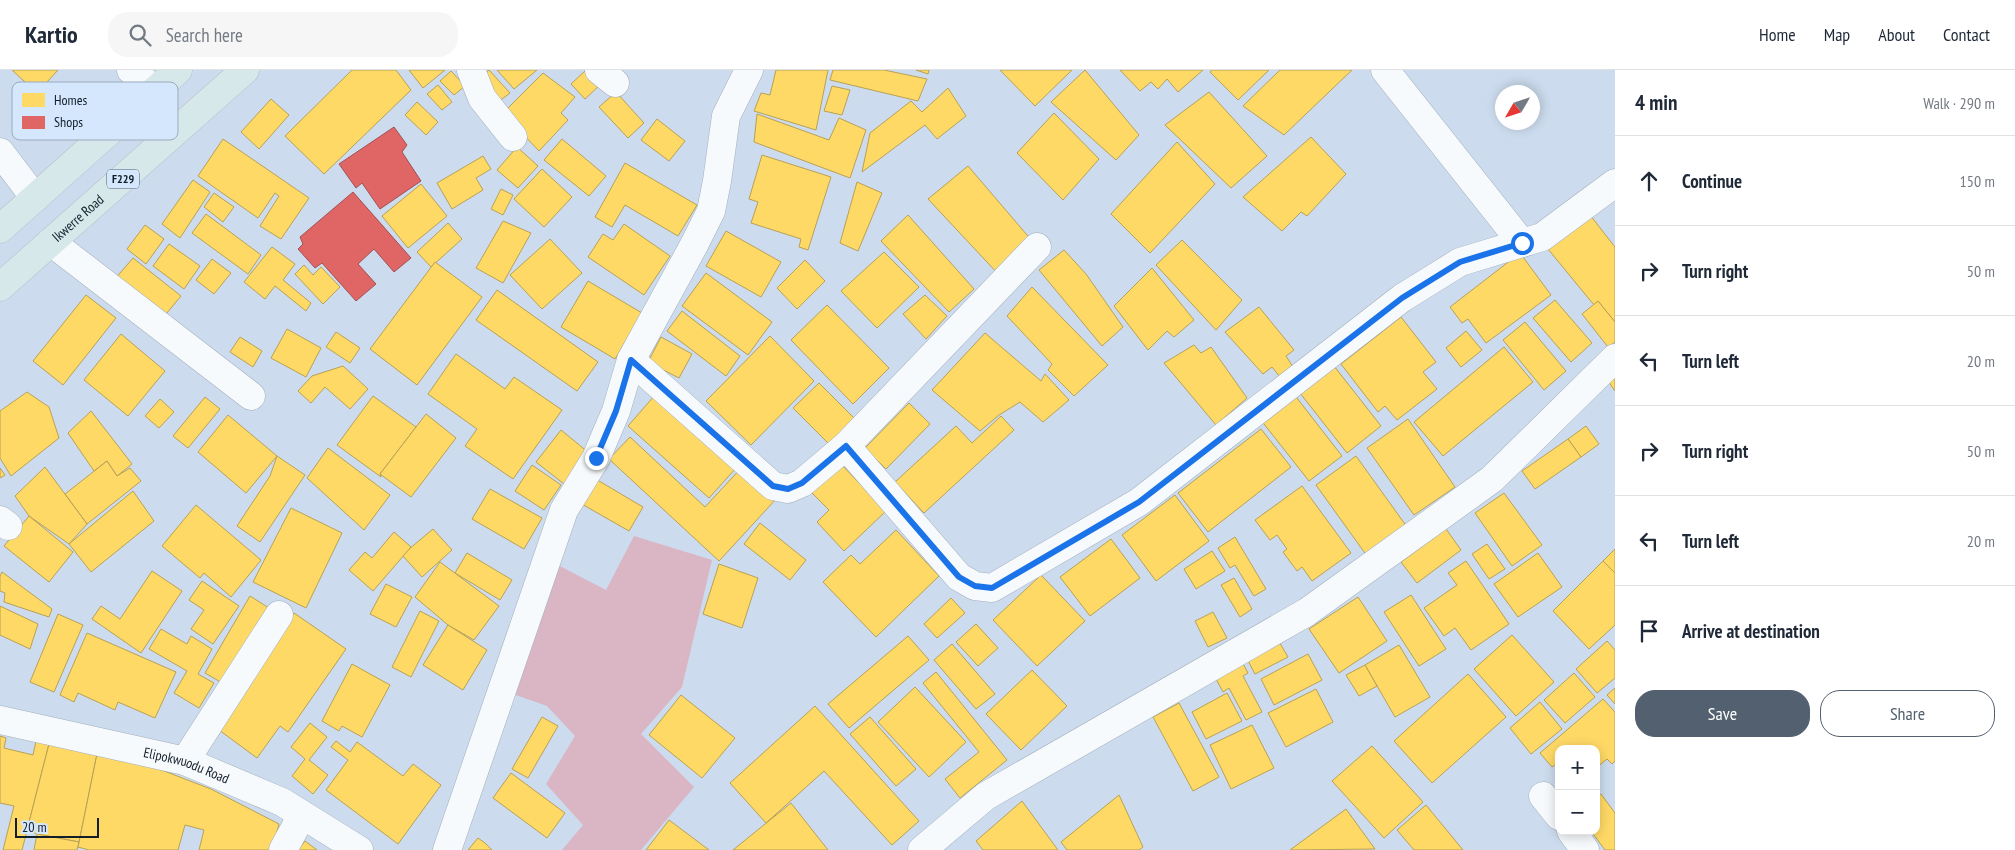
<!DOCTYPE html>
<html lang="en">
<head>
<meta charset="utf-8">
<style>
	:root { --surface:#fff; --page:#f6f6f7; --text:#1f2937; --muted:#747a83; --line:#e0e1e3; --accent:#53606f }
	body { margin:0; font-family:"PT Sans Narrow",sans-serif; background:var(--page); color:var(--text) }
	.controls { position:absolute; right:15px; bottom:15px; display:grid; overflow:hidden; border-radius:10px; box-shadow:0 2px 12px #0003 }
	.controls button { width:45px; height:45px; display:grid; place-items:center; padding:0; border:0; border-bottom:1px solid var(--line); background:var(--surface); color:var(--text); font:25px sans-serif }
	.compass { position:absolute; left:1495px; top:15px; width:45px; height:45px; border-radius:50%; background:var(--surface); box-shadow:0 2px 12px #0003; rotate:231deg }
	.scale { position:absolute; left:15px; bottom:12px; width:84px; box-sizing:border-box; padding-left:5px; border:2px solid #121e2a; border-top:0; font-size:14px; line-height:18px; white-space:nowrap; color:#121e2a; -webkit-text-stroke:4px #d5e7fc; paint-order:stroke }
	.stop { position:absolute; width:15px; height:15px; margin:-11px; border:4px solid #1a73e8; border-radius:50%; background:#fff }
	.stop.end { background:#1a73e8; border-color:#fff; box-shadow:0 1px 5px #0008 }
	.list { margin:0; padding:0; list-style:none }
	h2 { display:flex; justify-content:space-between; align-items:center; height:65px; margin:0; padding:0 20px; font-size:21px }
	h2 small { font-size:16px; font-weight:400; color:var(--muted) }
	.list li { display:grid; grid-template-columns:32px 1fr auto; gap:15px; align-items:center; box-sizing:border-box; height:90px; padding:0 20px; border-top:1px solid var(--line) }
	.list b { display:block; font-size:19px; white-space:nowrap }
	.list em { font-size:16px; font-style:normal; color:var(--muted) }
	.actions { display:flex; gap:10px; padding:15px 20px }
	.actions a { flex:1; padding:11px 0; border:1px solid var(--accent); border-radius:20px; text-align:center; font-size:18px; color:var(--accent) }
	.actions .main { background:var(--accent); color:#fff }
	.icon { flex:none; width:28px; height:28px; fill:none; stroke:currentColor; stroke-width:2; stroke-linecap:round; stroke-linejoin:round }
	.map { position:relative; flex:none; width:1615px; height:780px; overflow:hidden }
	header { display:flex; align-items:center; gap:30px; box-sizing:border-box; height:70px; padding:0 25px; background:var(--surface); border-bottom:1px solid var(--line) }
	header strong { font-size:24px }
	nav { display:flex; gap:28px; margin-inline-start:auto; font-size:18px }
	.search { width:350px; height:45px; background:var(--page); display:flex; align-items:center; gap:12px; box-sizing:border-box; padding:0 18px; border-radius:20px; color:var(--muted); font-size:19px }
	main { display:flex }
	aside { flex:1; background:var(--surface) }
	.map>svg:first-child { display:block }
	.green { fill:#dab5c3 }
	.homes { fill:#ffd966; stroke:#b8a154 }
	.shops { fill:#e06666; stroke:#a25054 }
	.lines { fill:none; stroke-linecap:round; stroke-linejoin:round }
	.minor-casing { stroke:#a2aebc; stroke-width:29 }
	.major-casing { stroke:#b5bdc6; stroke-width:29 }
	.minor { stroke:#f7fafc; stroke-width:28 }
	.major { stroke:#d6e8ea; stroke-width:28 }
	.route { stroke:#1a73e8; stroke-width:6 }
	.labels { text-anchor:middle; stroke-width:5; stroke-linejoin:round; paint-order:stroke }
	.shield { fill:#d5e7fc; stroke:#4c5a69; stroke-width:1 }
	.shield-label { font-size:12px; font-weight:bold; fill:#121e2a }
	.street-label { font-size:14px; fill:#121e2a; stroke:#d5e7fc }
	.key { fill:#d5e7fc; stroke:#9aabbd; stroke-width:1 }
	.key-label { font-size:14px; fill:#121e2a }
</style>
</head>
<body>
<header>
<strong>Kartio</strong>
<div class="search"><svg class="icon" aria-label="search" viewBox="0 0 24 24"><circle cx="10" cy="10" r="6"/><path d="M15 15l6 6"/></svg>Search here</div>
<nav><a>Home</a><a>Map</a><a>About</a><a>Contact</a></nav>
</header>
<main>
<div class="map">
<svg width="1615" height="780" viewBox="0 0 1615 780">
	<rect width="100%" height="100%" fill="#ccdcee"/>
	<path class="green" d="M634,466L712,490L682,617L641,664L694,717L641,780H562L583,755L546,714L575,666L547,636L496,618L554,493L606,520Z"/>
	<g class="homes">
		<path d="M12,0H58L37,23Z"/>
		<path d="M352,0H396L411,20L324,104L285,66Z"/>
		<path d="M409,0H445L423,18Z"/>
		<path d="M489,0L510,23L498,32L478,9Z"/>
		<path d="M497,0H537L514,19Z"/>
		<path d="M586,0L603,12L585,29L571,14Z"/>
		<path d="M776,0H828L816,60L754,41L761,23L770,25Z"/>
		<path d="M833,0H884L927,9L918,31L830,10Z"/>
		<path d="M916,0H929L928,4Z"/>
		<path d="M1000,0H1072L1035,36Z"/>
		<path d="M1085,0L1139,65L1116,90L1051,32Z"/>
		<path d="M1120,0H1203L1178,22L1167,9L1158,19L1151,12L1140,21Z"/>
		<path d="M1212,0H1269L1238,30L1210,2Z"/>
		<path d="M1280,0H1352L1284,65L1243,36Z"/>
		<path d="M451,1L465,16L454,25L440,11Z"/>
		<path d="M543,3L575,27L561,43L568,50L539,81L503,43Z"/>
		<path d="M438,15L452,32L442,40L427,24Z"/>
		<path d="M832,16L850,20L842,45L824,41Z"/>
		<path d="M948,18L966,46L937,69L925,55L862,102L870,63L911,31L922,42Z"/>
		<path d="M616,22L644,53L628,68L599,37Z"/>
		<path d="M1209,22L1267,86L1231,118L1165,55Z"/>
		<path d="M271,29L289,45L259,79L241,62Z"/>
		<path d="M417,32L438,52L426,65L405,45Z"/>
		<path d="M1054,43L1099,89L1063,130L1017,83Z"/>
		<path d="M757,44L829,70L839,48L866,60L850,108L754,72Z"/>
		<path d="M657,49L685,71L669,91L641,70Z"/>
		<path d="M1311,67L1346,104L1307,146L1301,142L1282,161L1243,127Z"/>
		<path d="M223,69L309,128L281,169L260,156L279,126L275,123L258,148L198,106Z"/>
		<path d="M562,69L606,106L589,126L544,90Z"/>
		<path d="M1177,72L1215,114L1150,183L1111,144Z"/>
		<path d="M517,77L538,96L518,118L497,100Z"/>
		<path d="M762,85L831,107L808,180L799,177L801,169L751,153L758,132L749,129Z"/>
		<path d="M483,86L491,99L476,108L483,120L452,139L437,113Z"/>
		<path d="M625,93L697,135L678,166L625,135L612,157L595,147Z"/>
		<path d="M968,96L1033,172L1001,207L928,129Z"/>
		<path d="M542,99L572,127L544,157L514,129Z"/>
		<path d="M193,110L210,122L180,168L162,154Z"/>
		<path d="M857,112L882,123L858,181L840,173Z"/>
		<path d="M421,114L447,146L408,178L382,146Z"/>
		<path d="M501,119L513,125L503,145L491,139Z"/>
		<path d="M214,123L234,137L223,152L204,137Z"/>
		<path d="M206,144L261,185L248,204L192,163Z"/>
		<path d="M908,145L974,219L949,242L881,171Z"/>
		<path d="M1590,145L1615,177V252L1598,231L1594,235L1548,179Z"/>
		<path d="M503,151L531,163L503,213L476,198Z"/>
		<path d="M448,153L462,169L431,197L417,182Z"/>
		<path d="M624,154L670,186L644,225L588,187L603,164L613,170Z"/>
		<path d="M145,155L164,169L146,194L127,179Z"/>
		<path d="M726,161L781,192L761,227L706,196Z"/>
		<path d="M550,169L582,203L542,239L510,205Z"/>
		<path d="M1182,170L1242,230L1216,260L1156,195Z"/>
		<path d="M169,174L200,196L184,219L153,196Z"/>
		<path d="M272,177L295,194L283,210L311,233L306,241L275,216L265,229L244,212Z"/>
		<path d="M1064,180L1086,204L1123,257L1102,276L1039,200Z"/>
		<path d="M884,182L919,217L877,258L841,221Z"/>
		<path d="M1520,183L1551,225L1486,273L1468,249L1462,253L1450,237Z"/>
		<path d="M133,188L181,226L161,250L114,210Z"/>
		<path d="M212,189L231,203L214,224L196,210Z"/>
		<path d="M805,190L825,211L797,239L777,218Z"/>
		<path d="M435,192L482,227L417,315L370,279Z"/>
		<path d="M304,195L313,205L321,197L340,217L323,234L295,204Z"/>
		<path d="M1152,198L1194,250L1174,267L1167,261L1148,280L1114,236Z"/>
		<path d="M706,203L772,252L748,285L682,236Z"/>
		<path d="M588,211L642,243L615,289L561,257Z"/>
		<path d="M1032,217L1108,295L1074,326L1048,300L1052,294L1007,246Z"/>
		<path d="M497,220L598,292L577,321L476,250Z"/>
		<path d="M86,225L116,248L63,315L33,291Z"/>
		<path d="M925,225L947,246L926,269L903,244Z"/>
		<path d="M1555,230L1592,273L1571,292L1533,248Z"/>
		<path d="M1598,231L1615,252V272L1608,277L1582,244Z"/>
		<path d="M827,235L889,298L853,334L791,270Z"/>
		<path d="M1259,237L1294,280L1286,286L1293,297L1280,307L1272,297L1263,304L1225,262Z"/>
		<path d="M682,241L740,286L726,306L667,261Z"/>
		<path d="M1401,247L1436,292L1423,302L1437,319L1397,350L1385,336L1378,342L1341,294Z"/>
		<path d="M1525,252L1566,301L1544,320L1503,270Z"/>
		<path d="M287,259L321,278L306,307L271,288Z"/>
		<path d="M1466,261L1482,280L1461,297L1446,278Z"/>
		<path d="M336,262L360,278L350,293L326,277Z"/>
		<path d="M985,263L1041,311L1045,304L1069,330L1043,352L1020,332L999,345L980,361L932,320Z"/>
		<path d="M121,264L165,301L128,346L84,310Z"/>
		<path d="M770,266L814,311L751,375L706,331Z"/>
		<path d="M240,267L262,281L253,297L230,282Z"/>
		<path d="M661,267L692,284L679,308L648,292Z"/>
		<path d="M1194,275L1201,283L1211,277L1247,328L1216,355L1164,293Z"/>
		<path d="M1504,277L1533,312L1443,386L1414,352Z"/>
		<path d="M456,284L505,319L514,307L562,340L513,409L465,376L477,359L428,324Z"/>
		<path d="M343,296L368,319L350,339L325,317L311,333L298,321L312,306Z"/>
		<path d="M1334,296L1381,356L1347,383L1300,323Z"/>
		<path d="M1615,306V321L1608,311Z"/>
		<path d="M819,313L856,350L830,375L793,338Z"/>
		<path d="M27,322L49,337L59,368L11,406L0,388V341Z"/>
		<path d="M1293,323L1342,386L1309,411L1260,349Z"/>
		<path d="M655,325L736,398L709,428L628,356Z"/>
		<path d="M373,326L416,357L380,404L381,407L337,375Z"/>
		<path d="M205,327L220,339L188,378L173,366Z"/>
		<path d="M160,329L174,342L159,358L145,346Z"/>
		<path d="M909,333L930,354L886,399L865,378Z"/>
		<path d="M91,341L132,394L117,406L107,391L94,401L68,363Z"/>
		<path d="M426,344L456,368L411,427L380,404Z"/>
		<path d="M228,345L277,386L246,423L198,382Z"/>
		<path d="M1001,346L1014,360L924,443L895,412L956,356L972,373Z"/>
		<path d="M1408,349L1455,417L1414,445L1367,378Z"/>
		<path d="M1586,356L1599,374L1581,387L1568,369Z"/>
		<path d="M1261,359L1291,397L1208,462L1178,423Z"/>
		<path d="M561,360L589,383L564,414L536,392Z"/>
		<path d="M630,367L705,437L743,396L777,428L719,491L609,389Z"/>
		<path d="M1568,369L1581,387L1535,419L1522,401Z"/>
		<path d="M328,378L390,425L364,460L307,408Z"/>
		<path d="M277,386L305,405L260,472L237,456L270,406Z"/>
		<path d="M1356,386L1407,457L1367,486L1316,415Z"/>
		<path d="M107,391L117,406L130,398L141,411L87,454L65,424Z"/>
		<path d="M838,391L886,441L844,481L817,452L829,440L808,419Z"/>
		<path d="M532,395L561,415L544,440L515,421Z"/>
		<path d="M45,397L87,454L69,474L29,446L15,426Z"/>
		<path d="M0,398L5,405L0,408Z"/>
		<path d="M594,408L643,437L629,461L580,433Z"/>
		<path d="M1302,416L1351,483L1312,511L1302,497L1297,501L1283,482L1287,479L1277,465L1270,470L1255,450Z"/>
		<path d="M490,419L542,448L524,479L472,449Z"/>
		<path d="M133,421L154,451L91,502L69,474Z"/>
		<path d="M1504,423L1542,475L1512,496L1475,443Z"/>
		<path d="M1175,425L1209,471L1156,511L1122,465Z"/>
		<path d="M196,435L261,490L231,527L204,503L200,508L162,476Z"/>
		<path d="M291,438L342,463L306,538L253,512Z"/>
		<path d="M29,446L73,482L49,512L4,476Z"/>
		<path d="M760,453L806,490L790,510L744,474Z"/>
		<path d="M433,459L452,480L422,507L402,485Z"/>
		<path d="M1446,459L1461,480L1417,513L1401,492Z"/>
		<path d="M896,460L939,506L876,567L823,512L851,485L860,494Z"/>
		<path d="M394,462L411,477L373,521L349,500L365,482L372,488Z"/>
		<path d="M1235,467L1266,519L1254,526L1235,495L1230,498L1218,478Z"/>
		<path d="M1111,469L1140,508L1090,546L1060,507Z"/>
		<path d="M1487,474L1505,499L1489,509L1472,484Z"/>
		<path d="M1615,479V503L1603,491Z"/>
		<path d="M1212,481L1225,501L1196,519L1184,499Z"/>
		<path d="M467,483L512,510L500,530L455,503Z"/>
		<path d="M1538,483L1562,517L1518,547L1494,514Z"/>
		<path d="M1466,491L1509,554L1471,580L1455,558L1444,566L1424,538L1457,515L1448,503Z"/>
		<path d="M1603,491L1615,503V555L1589,579L1553,541Z"/>
		<path d="M440,492L499,536L474,570L448,555L415,527Z"/>
		<path d="M719,494L758,508L742,558L703,544Z"/>
		<path d="M152,501L182,521L141,583L92,549L101,536L120,549Z"/>
		<path d="M2,502L52,539L49,547L4,532L5,523L0,521V506Z"/>
		<path d="M1041,505L1085,551L1037,596L993,550Z"/>
		<path d="M1234,508L1252,539L1240,547L1221,515Z"/>
		<path d="M202,511L239,536L213,574L191,559L204,540L189,530Z"/>
		<path d="M386,514L412,527L396,557L370,544Z"/>
		<path d="M1411,525L1446,579L1419,596L1384,542Z"/>
		<path d="M250,526L269,538L224,614L205,603Z"/>
		<path d="M1358,527L1387,571L1339,603L1309,559Z"/>
		<path d="M951,528L965,543L937,568L924,554Z"/>
		<path d="M0,536L38,554L30,579L0,565Z"/>
		<path d="M420,541L439,551L411,607L392,597Z"/>
		<path d="M1213,542L1227,568L1208,577L1195,551Z"/>
		<path d="M294,543L346,579L288,662L280,656L257,688L215,657Z"/>
		<path d="M58,544L83,555L54,622L30,612Z"/>
		<path d="M976,554L998,578L978,596L956,572Z"/>
		<path d="M448,555L487,580L463,620L423,595Z"/>
		<path d="M161,559L187,574L191,566L212,579L198,604L214,613L199,638L174,623L187,601L149,579Z"/>
		<path d="M87,563L176,602L155,648L118,632L115,640L78,623L74,632L60,625Z"/>
		<path d="M1512,565L1554,612L1516,646L1474,599Z"/>
		<path d="M908,566L929,590L849,658L828,634Z"/>
		<path d="M1278,570L1288,587L1255,604L1246,587Z"/>
		<path d="M1607,571L1615,580V608L1597,623L1576,599Z"/>
		<path d="M952,574L995,624L976,639L934,590Z"/>
		<path d="M1399,575L1430,627L1395,647L1365,595Z"/>
		<path d="M1308,584L1322,610L1274,635L1261,609Z"/>
		<path d="M1241,590L1248,603L1243,606L1262,642L1246,650L1229,618L1223,622L1214,605Z"/>
		<path d="M352,594L390,615L362,667L342,656L339,661L322,651Z"/>
		<path d="M1365,595L1377,616L1359,626L1346,605Z"/>
		<path d="M1032,600L1067,636L1021,680L986,644Z"/>
		<path d="M936,602L1007,690L960,728L945,709L979,682L923,613Z"/>
		<path d="M1574,603L1595,627L1565,653L1544,630Z"/>
		<path d="M1468,604L1506,647L1432,713L1394,671Z"/>
		<path d="M915,617L966,672L929,707L878,652Z"/>
		<path d="M1615,618V634L1607,625Z"/>
		<path d="M1316,619L1333,652L1286,677L1268,643Z"/>
		<path d="M1227,623L1242,651L1206,669L1192,642Z"/>
		<path d="M681,625L735,668L702,708L649,665Z"/>
		<path d="M1603,629L1615,642V691L1612,694L1607,689L1596,698V679H1559V692L1552,697L1540,683Z"/>
		<path d="M1540,632L1562,659L1531,684L1510,658Z"/>
		<path d="M1179,633L1219,707L1193,721L1153,647Z"/>
		<path d="M815,636L919,751L892,775L824,701L766,753L730,713Z"/>
		<path d="M542,647L558,656L528,708L512,699Z"/>
		<path d="M870,647L916,699L896,716L850,664Z"/>
		<path d="M310,653L327,667L309,690L328,705L313,724L292,706L305,689L291,677Z"/>
		<path d="M1252,655L1274,698L1231,719L1210,675Z"/>
		<path d="M0,666L6,668L4,678L33,685L36,671L49,674L22,780H3L14,736L0,733Z"/>
		<path d="M336,671L350,682L357,672L403,706L413,694L441,715L398,774L326,720L348,690L331,677Z"/>
		<path d="M49,674L97,684L79,772L37,764L27,760Z"/>
		<path d="M1372,676L1423,732L1384,768L1332,711Z"/>
		<path d="M97,684L146,694L211,719L279,754L272,780H199L204,760L185,755L178,780H89L78,777Z"/>
		<path d="M511,703L565,743L547,768L493,728Z"/>
		<path d="M1601,724L1615,743V780H1605L1591,761H1596V727Z"/>
		<path d="M1119,725L1143,777L1139,780H1067L1061,772Z"/>
		<path d="M1022,731L1058,780H983L976,771Z"/>
		<path d="M791,733L828,780H733Z"/>
		<path d="M1426,735L1463,780H1414L1397,760Z"/>
		<path d="M1346,739L1375,779L1290,780Z"/>
		<path d="M669,750L709,780H646Z"/>
		<path d="M37,764L79,772L77,780H34Z"/>
		<path d="M478,768L485,773L492,780H468Z"/>
		<path d="M305,771L317,780H298Z"/>
	</g>
	<g class="shops">
		<path d="M394,57L407,75L402,82L421,111L380,139L362,113L356,118L339,94Z"/>
		<path d="M353,122L411,188L394,202L374,179L358,194L376,214L356,231L322,193L315,198L298,179L303,174L300,167Z"/>
	</g>
	<g class="lines">
		<g class="minor-casing">
			<g id="minor">
				<path d="M131,0L155,20"/>
				<path d="M471,0L482,28L513,67"/>
				<path d="M599,0L615,13"/>
				<path d="M1385,0L1522,173"/>
				<path d="M0,82L35,128"/>
				<path d="M51,172L251,326"/>
				<path d="M631,290L773,416L788,419L802,413L846,376L1037,177"/>
				<path d="M846,376L959,507L975,516L992,518L1139,432L1402,228L1460,192L1542,167L1615,113"/>
				<path d="M0,450L8,456"/>
				<path id="s1" d="M0,650L185,691L282,732L359,780"/>
				<path d="M185,691L279,545"/>
				<path d="M1543,726L1559,746"/>
				<path d="M1571,761L1585,780"/>
				<path d="M283,780L302,745"/>
				<path d="M447,780L564,440L596,388L616,341L631,290L694,175L711,141L717,111L726,46L749,0"/>
				<path d="M922,780L986,726L1307,542L1492,409L1615,288"/>
			</g>
		</g>
		<g class="major-casing">
			<g id="major">
				<path d="M0,159L178,0"/>
				<path id="s2" d="M0,217L245,0"/>
			</g>
		</g>
		<use href="#minor" class="minor"/>
		<use href="#major" class="major"/>
	</g>
	<g class="lines">
		<path class="route" d="M596,388L616,341L631,290L773,416L788,419L802,413L846,376L959,507L975,516L992,518L1139,432L1402,228L1460,192L1522,173"/>
	</g>
	<g class="labels">
		<rect class="shield" x="107" y="99.5" width="32" height="19" rx="4"/>
		<g class="shield-label">
			<text x="123" y="113">F229</text>
		</g>
		<g class="street-label">
			<text dy="5" stroke="none"><textPath href="#s2" startOffset="104">Ikwerre Road</textPath></text>
			<text dy="5" stroke="none"><textPath href="#s1" startOffset="192">Elipokwuodu Road</textPath></text>
		</g>
	</g>
	<rect x="12" y="12" width="166" height="58" rx="8" class="key"/>
	<rect x="22" y="23" width="23" height="14" fill="#ffd966"/>
	<rect x="22" y="46" width="23" height="13" fill="#e06666"/>
	<g class="key-label">
		<text x="54" y="35">Homes</text>
		<text x="54" y="57">Shops</text>
	</g>
</svg>
<div class="controls">
<button>+</button>
<button>−</button>
</div>
<svg class="compass" viewBox="-18 -18 36 36"><path d="M0-13l5 13h-10z" fill="#e53935"/><path d="M0 13l5-13h-10z" fill="#747a83"/></svg>
<div class="scale">20 m</div>
<div class="stop" style="left:1522px;top:173px"></div>
<div class="stop end" style="left:596px;top:388px"></div>
</div>
<aside>
<h2>4 min<small>Walk · 290 m</small></h2>
<ul class="list">
<li><svg class="icon" aria-label="ahead" viewBox="0 0 24 24"><path d="M12 20V5M6 11l6-6 6 6"/></svg><div><b>Continue</b></div><em>150 m</em></li>
<li><svg class="icon" aria-label="right" viewBox="0 0 24 24"><path d="M7 20v-9h11M14 6l5 5-5 5"/></svg><div><b>Turn right</b></div><em>50 m</em></li>
<li><svg class="icon" aria-label="left" viewBox="0 0 24 24"><path d="M17 20v-9H6M10 6l-5 5 5 5"/></svg><div><b>Turn left</b></div><em>20 m</em></li>
<li><svg class="icon" aria-label="right" viewBox="0 0 24 24"><path d="M7 20v-9h11M14 6l5 5-5 5"/></svg><div><b>Turn right</b></div><em>50 m</em></li>
<li><svg class="icon" aria-label="left" viewBox="0 0 24 24"><path d="M17 20v-9H6M10 6l-5 5 5 5"/></svg><div><b>Turn left</b></div><em>20 m</em></li>
<li><svg class="icon" aria-label="arrive" viewBox="0 0 24 24"><path d="M6 21V4h12l-3 4 3 4H6"/></svg><div><b>Arrive at destination</b></div></li>
</ul>
<div class="actions"><a class="main">Save</a><a>Share</a></div>
</aside>
</main>
</body>
</html>
